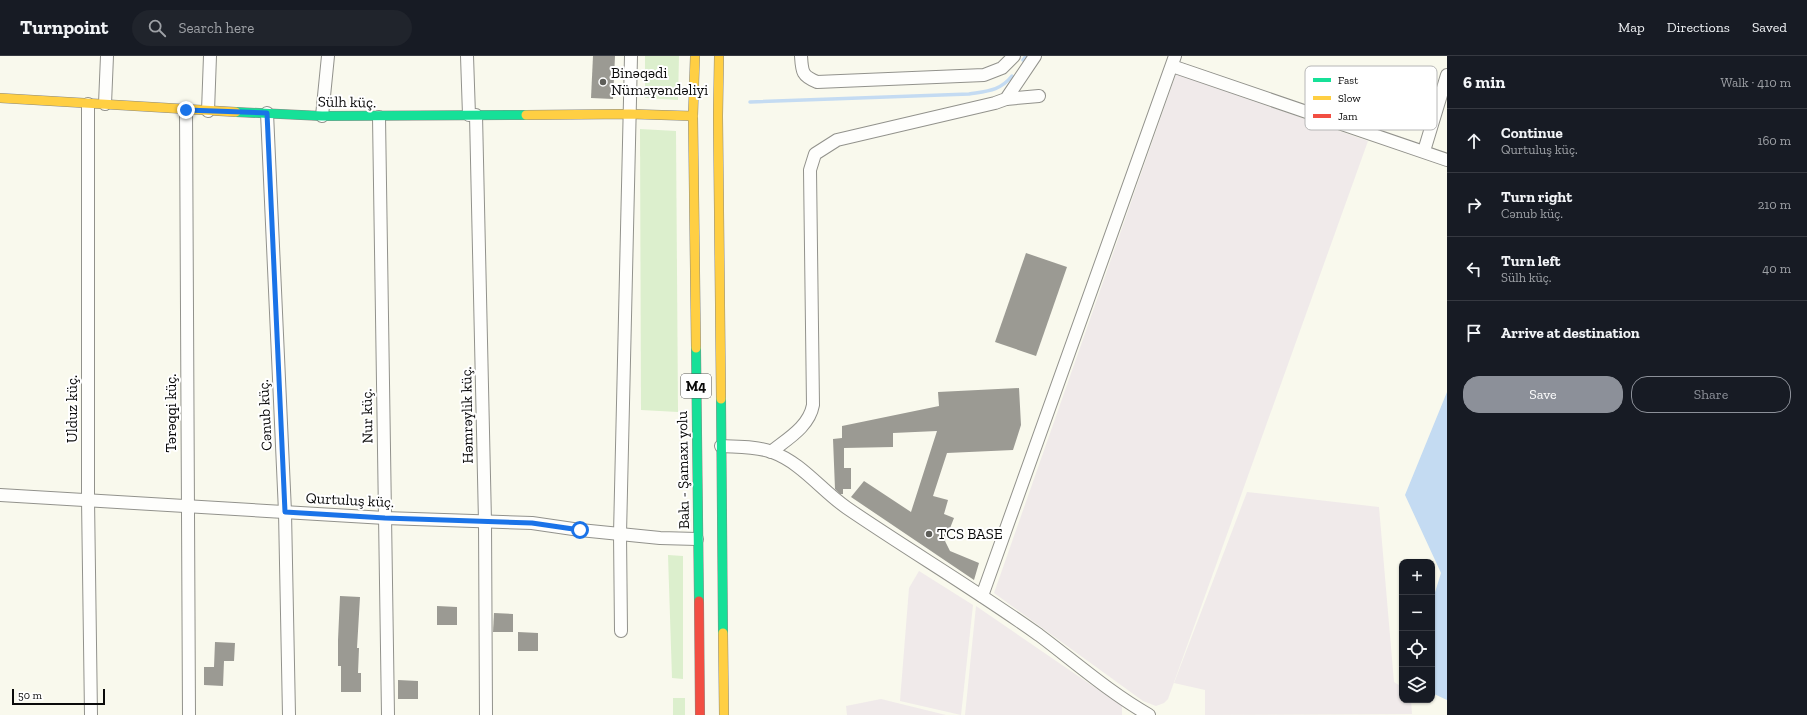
<!DOCTYPE html>
<html lang="en">
<head>
<meta charset="utf-8">
<style>
	:root { --surface:#171b24; --page:#20242c; --text:#f1f3f6; --muted:#9ea1a6; --line:#363941; --accent:#8c9099 }
	body { margin:0; font-family:"Zilla Slab",serif; background:var(--page); color:var(--text) }
	.controls { position:absolute; right:12px; bottom:12px; display:grid; overflow:hidden; border-radius:8px; box-shadow:0 1px 3px #0004 }
	.controls button { width:36px; height:36px; display:grid; place-items:center; padding:0; border:0; border-bottom:1px solid var(--line); background:var(--surface); color:var(--text); font:20px sans-serif }
	.scale { position:absolute; left:12px; bottom:10px; width:93px; box-sizing:border-box; padding-left:4px; border:2px solid #0a0a0a; border-top:0; font-size:11px; line-height:14px; white-space:nowrap; color:#0a0a0a; -webkit-text-stroke:3px #fff; paint-order:stroke }
	.stop { position:absolute; width:12px; height:12px; margin:-9px; border:3px solid #1a73e8; border-radius:50%; background:#fff }
	.stop.end { background:#1a73e8; border-color:#fff; box-shadow:0 1px 4px #0008 }
	.list { margin:0; padding:0; list-style:none }
	h2 { display:flex; justify-content:space-between; align-items:center; height:52px; margin:0; padding:0 16px; font-size:17px }
	h2 small { font-size:13px; font-weight:400; color:var(--muted) }
	.list li { display:grid; grid-template-columns:26px 1fr auto; gap:12px; align-items:center; box-sizing:border-box; height:64px; padding:0 16px; border-top:1px solid var(--line) }
	.list b { display:block; font-size:15px; white-space:nowrap }
	.list p { margin:0; font-size:13px; white-space:nowrap; color:var(--muted) }
	.list em { font-size:13px; font-style:normal; color:var(--muted) }
	.actions { display:flex; gap:8px; padding:12px 16px }
	.actions a { flex:1; padding:9px 0; border:1px solid var(--accent); border-radius:16px; text-align:center; font-size:14px; color:var(--accent) }
	.actions .main { background:var(--accent); color:#fff }
	.icon { flex:none; width:22px; height:22px; fill:none; stroke:currentColor; stroke-width:2; stroke-linecap:round; stroke-linejoin:round }
	.map { position:relative; flex:none; width:1447px; height:659px; overflow:hidden }
	header { display:flex; align-items:center; gap:24px; box-sizing:border-box; height:56px; padding:0 20px; background:var(--surface); border-bottom:1px solid var(--line) }
	header strong { font-size:19px }
	nav { display:flex; gap:22px; margin-inline-start:auto; font-size:14px }
	.search { width:280px; height:36px; background:var(--page); display:flex; align-items:center; gap:10px; box-sizing:border-box; padding:0 14px; border-radius:22px; color:var(--muted); font-size:15px }
	main { display:flex }
	aside { flex:1; background:var(--surface) }
	.map>svg:first-child { display:block }
	.industrial { fill:#f0eaea }
	.green { fill:#dcefcd }
	.water { fill:#c4dbf2 }
	.lines { fill:none; stroke-linecap:round; stroke-linejoin:round }
	.stream { stroke:#c4dbf2; stroke-width:3.5 }
	.building { fill:#9b9a93 }
	.street-casing { stroke:#92928c; stroke-width:14 }
	.fast-casing { stroke:#888883; stroke-width:10 }
	.slow-casing { stroke:#888883; stroke-width:10 }
	.jam-casing { stroke:#888883; stroke-width:10 }
	.street { stroke:#fefefc; stroke-width:12 }
	.fast { stroke:#16e098; stroke-width:9 }
	.slow { stroke:#ffcf43; stroke-width:9 }
	.jam { stroke:#f24e42; stroke-width:9 }
	.route { stroke:#1a73e8; stroke-width:5 }
	.poi-dot { fill:#5e5e59; stroke:#fff; stroke-width:1.5 }
	.labels { text-anchor:middle; stroke-width:4; stroke-linejoin:round; paint-order:stroke }
	.shield { fill:#fff; stroke:#545454; stroke-width:1 }
	.shield-label { font-size:14px; font-weight:bold; fill:#0a0a0a }
	.poi-label { font-size:15px; fill:#0a0a0a; stroke:#fff; text-anchor:start }
	.street-label { font-size:15px; fill:#0a0a0a; stroke:#fff }
	.key { fill:#fff; stroke:#b6b6b6; stroke-width:1 }
	.key-label { font-size:11px; fill:#0a0a0a }
</style>
</head>
<body>
<header>
<strong>Turnpoint</strong>
<div class="search"><svg class="icon" aria-label="search" viewBox="0 0 24 24"><circle cx="10" cy="10" r="6"/><path d="M15 15l6 6"/></svg>Search here</div>
<nav><a>Map</a><a>Directions</a><a>Saved</a></nav>
</header>
<main>
<div class="map">
<svg width="1447" height="659" viewBox="0 0 1447 659">
	<rect width="100%" height="100%" fill="#f9f9ed"/>
	<g class="industrial">
		<path d="M1176,18L1368,85L1168,643L1164,647L1156,650L1143,645L994,537Z"/>
		<path d="M1247,436L1379,451L1394,626L1402,631V644H1411L1412,658L1205,659V634L1174,627Z"/>
		<path d="M919,515L973,549L961,659L900,645L909,532Z"/>
		<path d="M976,550L1122,650V659H965Z"/>
		<path d="M881,643L946,659H847L846,650Z"/>
	</g>
	<g class="green">
		<path d="M645,0H679L678,44L645,42Z"/>
		<path d="M640,73L676,75L678,356L641,354Z"/>
		<path d="M668,499L683,500V623L672,622Z"/>
		<rect x="673" y="642" width="12" height="17"/>
	</g>
	<path class="water" d="M1447,336V644L1432,637V546L1441,517L1405,439Z"/>
	<g class="lines">
		<g class="stream">
			<path d="M1023,4L1026,0"/>
			<path d="M750,46L969,38C987,35 1000,35 1012,20"/>
		</g>
	</g>
	<g class="building">
		<path d="M593,0H615L613,43L591,42Z"/>
		<path d="M1026,197L1067,211L1036,300L995,286Z"/>
		<path d="M1019,332L1021,369L1013,394L947,397L933,440L948,444L944,458L954,462L945,485L950,495L979,507L974,524L851,441L864,425L911,456L937,375L893,377V391L844,392V412H851V433H843V438H840L835,433L833,383L842,382V370L939,350L938,336Z"/>
		<path d="M340,540L360,541L357,592H359L358,617H361V636H341V610H338V584Z"/>
		<path d="M437,550L457,551V569H437Z"/>
		<path d="M494,557L513,558V576H493Z"/>
		<path d="M518,576L538,577V595H518Z"/>
		<path d="M215,586L235,587L234,605H224L223,630L204,629V611H214Z"/>
		<path d="M398,624L418,625V643H398Z"/>
	</g>
	<g class="lines">
		<g class="street-casing">
			<g id="street">
				<path d="M467,0L469,59"/>
				<path d="M801,0C802,16 802,20 817,26L984,19L1002,12L1014,0"/>
				<path d="M1172,10L1447,104"/>
				<path d="M1006,43L1039,40"/>
				<path d="M88,48V443L91,659"/>
				<path d="M105,48L107,0"/>
				<path d="M186,54L189,659"/>
				<path d="M208,55L210,0"/>
				<path d="M267,57L285,456L289,659"/>
				<path d="M476,59L485,466L486,659"/>
				<path d="M322,60L328,0"/>
				<path d="M379,61L388,659"/>
				<path d="M1424,95L1447,19"/>
				<path d="M721,390C737,391 756,390 772,396C802,407 821,434 847,452C910,495 976,534 1039,579C1075,606 1110,637 1149,659"/>
				<path d="M771,396C787,383 809,371 813,349L810,114L815,98L837,84L995,47L1006,43L1035,0"/>
				<path d="M0,439L385,462L532,467L580,474L660,482L697,483"/>
				<path d="M982,540L1175,0"/>
				<path d="M621,575L620,478L631,0"/>
			</g>
		</g>
		<g class="fast-casing">
			<g id="fast">
				<path d="M236,56L322,60L526,59"/>
				<path d="M696,292L699,545"/>
				<path d="M721,343L723,577"/>
			</g>
		</g>
		<g class="slow-casing">
			<g id="slow">
				<path d="M695,0L693,60L696,292"/>
				<path d="M719,0L718,60L721,343"/>
				<path d="M0,42L236,56"/>
				<path d="M526,59L630,58L693,60"/>
				<path d="M723,577L724,659"/>
			</g>
		</g>
		<g class="jam-casing">
			<path id="jam" d="M699,545L700,659"/>
		</g>
		<use href="#street" class="street"/>
		<use href="#fast" class="fast"/>
		<use href="#slow" class="slow"/>
		<use href="#jam" class="jam"/>
	</g>
	<g class="lines">
		<path class="route" d="M186,54L267,57L285,456L385,462L532,467L580,474"/>
	</g>
	<g class="poi-dot">
		<circle cx="603" cy="26" r="4"/>
		<circle cx="929" cy="478" r="4"/>
	</g>
	<g class="labels">
		<rect class="shield" x="681" y="318" width="30" height="24" rx="3"/>
		<g class="shield-label">
			<text x="696" y="335">M4</text>
		</g>
		<g class="poi-label">
			<text x="611" y="22">Binəqədi<tspan x="611" dy="17">Nümayəndəliyi</tspan></text>
			<text x="937" y="483">TCS BASE</text>
		</g>
		<g class="street-label">
			<text transform="translate(347 46) rotate(1)" y="5">Sülh küç.</text>
			<text transform="translate(72 353) rotate(-90)" y="5">Ulduz küç.</text>
			<text transform="translate(171 357) rotate(-90)" y="5">Tərəqqi küç.</text>
			<text transform="translate(265 359) rotate(-93)" y="5">Cənub küç.</text>
			<text transform="translate(467 359) rotate(-91)" y="5">Həmrəylik küç.</text>
			<text transform="translate(367 360) rotate(-91)" y="5">Nur küç.</text>
			<text transform="translate(683 414) rotate(-91)" y="5">Bakı - Şamaxı yolu</text>
			<text transform="translate(350 444) rotate(3)" y="5">Qurtuluş küç.</text>
		</g>
	</g>
	<rect x="1305" y="10" width="132" height="64" rx="6" class="key"/>
	<rect x="1313" y="22" width="18" height="4" fill="#16e098"/>
	<rect x="1313" y="40" width="18" height="4" fill="#ffcf43"/>
	<rect x="1313" y="58" width="18" height="4" fill="#f24e42"/>
	<g class="key-label">
		<text x="1338" y="28">Fast</text>
		<text x="1338" y="46">Slow</text>
		<text x="1338" y="64">Jam</text>
	</g>
</svg>
<div class="controls">
<button>+</button>
<button>−</button>
<button><svg class="icon" aria-label="locate" viewBox="0 0 24 24"><circle cx="12" cy="12" r="6"/><path d="M12 2v4M12 18v4M2 12h4M18 12h4"/></svg></button>
<button><svg class="icon" aria-label="layers" viewBox="0 0 24 24"><path d="M12 4l9 5-9 5-9-5zM3 14l9 5 9-5"/></svg></button>
</div>
<div class="scale">50 m</div>
<div class="stop" style="left:580px;top:474px"></div>
<div class="stop end" style="left:186px;top:54px"></div>
</div>
<aside>
<h2>6 min<small>Walk · 410 m</small></h2>
<ul class="list">
<li><svg class="icon" aria-label="ahead" viewBox="0 0 24 24"><path d="M12 20V5M6 11l6-6 6 6"/></svg><div><b>Continue</b><p>Qurtuluş küç.</p></div><em>160 m</em></li>
<li><svg class="icon" aria-label="right" viewBox="0 0 24 24"><path d="M7 20v-9h11M14 6l5 5-5 5"/></svg><div><b>Turn right</b><p>Cənub küç.</p></div><em>210 m</em></li>
<li><svg class="icon" aria-label="left" viewBox="0 0 24 24"><path d="M17 20v-9H6M10 6l-5 5 5 5"/></svg><div><b>Turn left</b><p>Sülh küç.</p></div><em>40 m</em></li>
<li><svg class="icon" aria-label="arrive" viewBox="0 0 24 24"><path d="M6 21V4h12l-3 4 3 4H6"/></svg><div><b>Arrive at destination</b></div></li>
</ul>
<div class="actions"><a class="main">Save</a><a>Share</a></div>
</aside>
</main>
</body>
</html>
